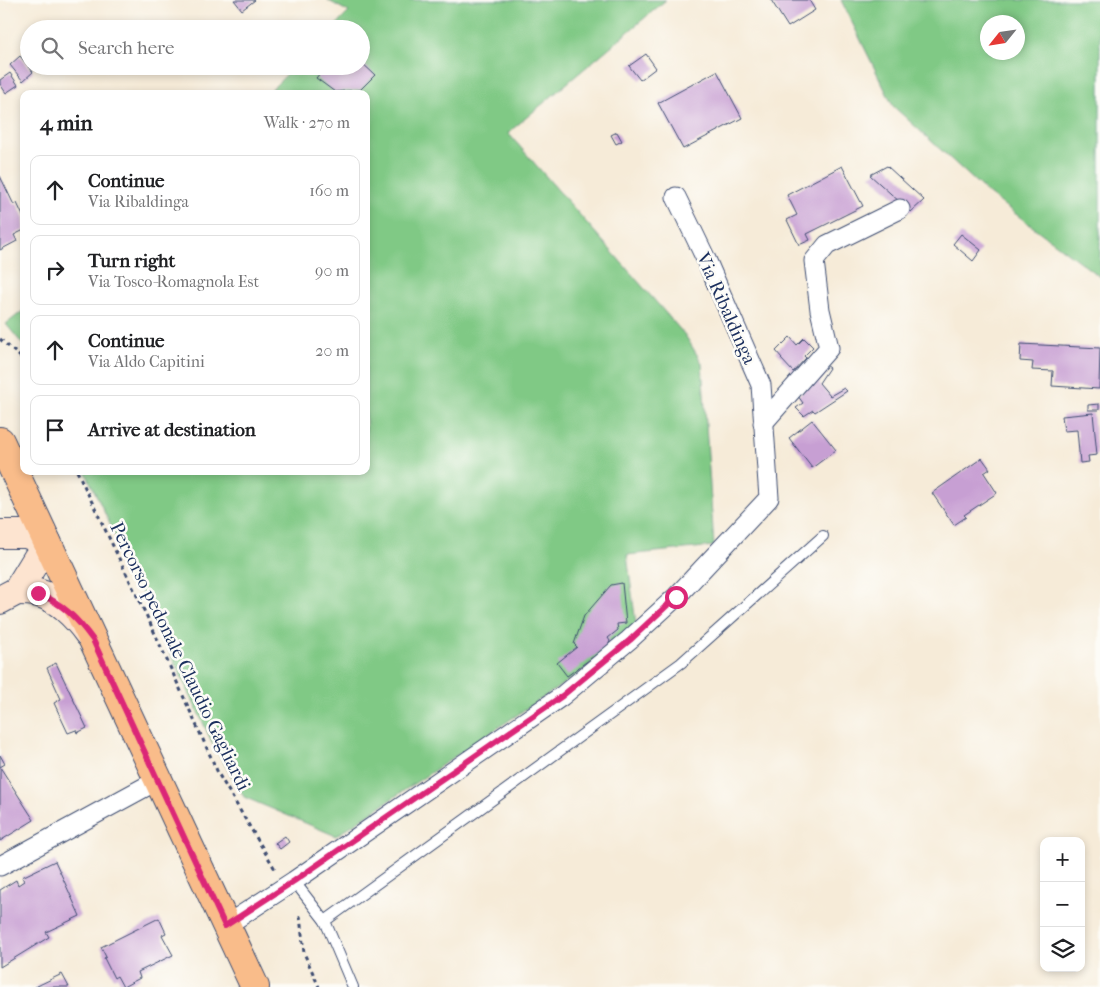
<!DOCTYPE html>
<html lang="en">
<head>
<meta charset="utf-8">
<style>
	:root { --surface:#fff; --page:#f6f6f6; --text:#202124; --muted:#757577; --line:#e0e0e0 }
	body { margin:0; font-family:"IM FELL French Canon",serif; background:var(--page); color:var(--text) }
	.controls { position:absolute; right:15px; bottom:15px; display:grid; overflow:hidden; border-radius:10px; box-shadow:0 2px 8px #0003 }
	.controls button { width:45px; height:45px; display:grid; place-items:center; padding:0; border:0; border-bottom:1px solid var(--line); background:var(--surface); color:var(--text); font:25px sans-serif }
	.compass { position:absolute; left:980px; top:15px; width:45px; height:45px; border-radius:50%; background:var(--surface); box-shadow:0 2px 8px #0003; rotate:240deg }
	.stop { position:absolute; width:15px; height:15px; margin:-11px; border:4px solid #db2777; border-radius:50%; background:#fff }
	.stop.end { background:#db2777; border-color:#fff; box-shadow:0 1px 5px #0008 }
	.list { margin:0; padding:0; list-style:none }
	h2 { display:flex; justify-content:space-between; align-items:center; height:65px; margin:0; padding:0 20px; font-size:21px }
	h2 small { font-size:16px; font-weight:400; color:var(--muted) }
	.list li { display:grid; grid-template-columns:32px 1fr auto; gap:15px; align-items:center; box-sizing:border-box; height:70px; margin:0 10px 10px; padding:0 10px; border:1px solid var(--line); border-radius:10px }
	.list b { display:block; font-size:19px; white-space:nowrap }
	.list p { margin:0; font-size:16px; white-space:nowrap; color:var(--muted) }
	.list em { font-size:16px; font-style:normal; color:var(--muted) }
	.icon { flex:none; width:28px; height:28px; fill:none; stroke:currentColor; stroke-width:2; stroke-linecap:round; stroke-linejoin:round }
	.map { position:relative; flex:none; width:1100px; height:987px; overflow:hidden }
	.search { position:absolute; background:var(--surface); box-shadow:0 2px 8px #0003; left:20px; top:20px; width:350px; height:55px; display:flex; align-items:center; gap:12px; box-sizing:border-box; padding:0 18px; border-radius:28px; color:var(--muted); font-size:19px }
	.panel { position:absolute; background:var(--surface); box-shadow:0 2px 8px #0003; left:20px; top:90px; width:350px; height:385px; border-radius:10px }
	.map>svg:first-child { display:block }
	.green { fill:#80c985; stroke:#4e7c72; fill-rule:evenodd }
	.building { fill:#c79fd3 }
	.lines { fill:none; stroke-linecap:round; stroke-linejoin:round }
	.service-casing { stroke:#3c4b70; stroke-width:12 }
	.minor-casing { stroke:#3c4b70; stroke-width:21 }
	.secondary-casing { stroke:#3c4b70; stroke-width:30 }
	.primary-casing { stroke:#3c4b70; stroke-width:30 }
	.path { stroke:#3c4b70; stroke-width:3; stroke-dasharray:4 4; stroke-linecap:butt }
	.service { stroke:#fff; stroke-width:10 }
	.minor { stroke:#fff; stroke-width:19 }
	.secondary { stroke:#fde4d0; stroke-width:28 }
	.primary { stroke:#f9bc8a; stroke-width:28 }
	.route { stroke:#db2777; stroke-width:6 }
	.labels { text-anchor:middle; stroke-width:5; stroke-linejoin:round; paint-order:stroke }
	.street-label { font-size:19px; fill:#1b2f5e; stroke:#fdfcf7 }
</style>
</head>
<body>
<div class="map">
<svg width="1100" height="987" viewBox="0 0 1100 987">
	<rect width="100%" height="100%" fill="#fdfcf7"/>
	<filter id="ink" filterUnits="userSpaceOnUse"><feTurbulence type="fractalNoise" baseFrequency=".02" numOctaves="2"/><feDisplacementMap in="SourceGraphic" scale="10" xChannelSelector="R" yChannelSelector="G"/><feConvolveMatrix kernelMatrix="1 2 1 2 8 2 1 2 1" color-interpolation-filters="sRGB"/></filter>
	<filter id="wash" filterUnits="userSpaceOnUse"><feTurbulence type="fractalNoise" baseFrequency=".0096" numOctaves="4" result="noise"/><feDisplacementMap in="SourceGraphic" scale="20" xChannelSelector="R" yChannelSelector="G"/><feGaussianBlur stdDeviation="1.12" result="paint"/><feColorMatrix in="noise" values="0 0 0 0 0 0 0 0 0 0 0 0 0 0 0 0 0 1.4 0 .05"/><feComposite in="paint" operator="in"/></filter>
	<g filter="url(#wash)">
		<rect width="100%" height="100%" fill="#f6ebd8"/>
		<g class="green">
			<path d="M327,0H666L508,133L685,335L702,363L714,546L627,555L636,624L580,673L336,836L244,797L212,742L85,471H366V94H267L295,66H361V29H332L349,12Z"/>
			<path d="M841,0H1100V277L989,194L893,106ZM988,22H1018V52H988Z"/>
			<path d="M24,310V346L6,324Z"/>
		</g>
		<g id="blocks">
			<g class="building">
				<path d="M234,0H255L242,10Z"/>
				<path d="M771,0H809L815,10L788,27Z"/>
				<path d="M646,54L656,68L640,80L629,66Z"/>
				<path d="M20,56L33,72L23,81L10,65Z"/>
				<path d="M361,62L375,75L360,90L335,92L316,78L326,66H361Z"/>
				<path d="M717,71L742,118L683,149L658,103Z"/>
				<path d="M10,73L18,85L6,93L0,84V80Z"/>
				<path d="M617,132L622,141L616,144L611,135Z"/>
				<path d="M842,166L863,206L807,234L810,240L799,245L787,220L797,215L787,195Z"/>
				<path d="M887,166L924,200L911,212L870,175Z"/>
				<path d="M0,176L14,205L17,203L24,218V230L14,235L17,241L0,250Z"/>
				<path d="M961,234L981,250L973,261L953,244Z"/>
				<path d="M790,337L797,345L804,338L813,347L804,356L806,358L793,372L781,359L782,358L776,351Z"/>
				<path d="M1021,344L1100,348L1099,389L1052,386L1053,371L1032,370L1033,362L1020,361Z"/>
				<path d="M825,365L829,368L819,383L830,396L844,388L847,391L815,412L813,410L804,416L796,408L803,403L798,396L804,391L803,389Z"/>
				<path d="M1099,404V410H1088V405Z"/>
				<path d="M1093,413L1097,455L1088,456L1089,462L1080,463L1077,430L1064,431L1062,416Z"/>
				<path d="M812,420L836,450L812,468L789,438Z"/>
				<path d="M982,458L990,469L984,473L997,493L964,515L966,517L954,525L932,493Z"/>
				<path d="M622,583L626,623L617,624L618,630L608,638L610,641L608,646L567,676L557,663L577,647L574,644L584,616L611,585Z"/>
				<path d="M56,663L87,728L77,733L76,730L68,733L54,703L61,699L47,668Z"/>
				<path d="M0,755L5,764L0,767L34,820L0,841Z"/>
				<path d="M285,836L289,842L280,849L275,843Z"/>
				<path d="M55,861L80,916L46,932L49,937L0,967V890L16,880L18,885L24,881L22,877Z"/>
				<path d="M159,918L166,933L162,935L173,955L138,972L140,978L123,987L117,976L114,978L104,958L106,957L101,947Z"/>
				<path d="M62,974L69,987H35Z"/>
			</g>
		</g>
	</g>
	<g filter="url(#ink)">
		<use href="#blocks" fill-opacity="0" stroke="#3c4b70" stroke-width="1"/>
		<g class="lines">
			<g class="service-casing">
				<g id="service">
					<path d="M294,881L325,921L353,987"/>
					<path d="M325,921L681,663L823,536"/>
				</g>
			</g>
			<g class="minor-casing">
				<g id="minor">
					<path d="M763,423L829,348L820,310L814,261L827,245L900,209"/>
					<path d="M0,866L158,780"/>
					<path d="M225,926L294,881L562,696L629,640L676,597L769,498L761,385L705,257L676,197"/>
				</g>
			</g>
			<g class="secondary-casing">
				<g id="secondary">
					<path d="M0,534H26L47,542L17,591L0,600"/>
					<path d="M17,591C24,591 31,591 38,593C58,598 76,616 88,633"/>
				</g>
			</g>
			<g class="primary-casing">
				<path id="primary" d="M0,441L255,987"/>
			</g>
			<g class="path">
				<path d="M0,339L24,360"/>
				<path d="M77,471L151,625L219,775L275,869"/>
				<path d="M300,916L304,953L319,987"/>
			</g>
			<use href="#service" class="service"/>
			<use href="#minor" class="minor"/>
			<use href="#secondary" class="secondary"/>
			<use href="#primary" class="primary"/>
		</g>
	</g>
	<g class="lines" filter="url(#ink)">
		<path class="route" d="M38,593C63,604 77,618 93,640L225,926L294,881L562,696L630,640L676,597"/>
	</g>
	<g class="labels">
		<g class="street-label">
			<text transform="translate(727 308) rotate(66)" y="7">Via Ribaldinga</text>
			<text transform="translate(181 656) rotate(64)" y="7">Percorso pedonale Claudio Gagliardi</text>
		</g>
	</g>
</svg>
<div class="controls">
<button>+</button>
<button>−</button>
<button><svg class="icon" aria-label="layers" viewBox="0 0 24 24"><path d="M12 4l9 5-9 5-9-5zM3 14l9 5 9-5"/></svg></button>
</div>
<svg class="compass" viewBox="-18 -18 36 36"><path d="M0-13l5 13h-10z" fill="#e53935"/><path d="M0 13l5-13h-10z" fill="#757577"/></svg>
<div class="stop" style="left:676px;top:597px"></div>
<div class="stop end" style="left:38px;top:593px"></div>
<div class="search"><svg class="icon" aria-label="search" viewBox="0 0 24 24"><circle cx="10" cy="10" r="6"/><path d="M15 15l6 6"/></svg>Search here</div>
<section class="panel">
<h2>4 min<small>Walk · 270 m</small></h2>
<ul class="list">
<li><svg class="icon" aria-label="ahead" viewBox="0 0 24 24"><path d="M12 20V5M6 11l6-6 6 6"/></svg><div><b>Continue</b><p>Via Ribaldinga</p></div><em>160 m</em></li>
<li><svg class="icon" aria-label="right" viewBox="0 0 24 24"><path d="M7 20v-9h11M14 6l5 5-5 5"/></svg><div><b>Turn right</b><p>Via Tosco-Romagnola Est</p></div><em>90 m</em></li>
<li><svg class="icon" aria-label="ahead" viewBox="0 0 24 24"><path d="M12 20V5M6 11l6-6 6 6"/></svg><div><b>Continue</b><p>Via Aldo Capitini</p></div><em>20 m</em></li>
<li><svg class="icon" aria-label="arrive" viewBox="0 0 24 24"><path d="M6 21V4h12l-3 4 3 4H6"/></svg><div><b>Arrive at destination</b></div></li>
</ul>
</section>
</div>
</body>
</html>
